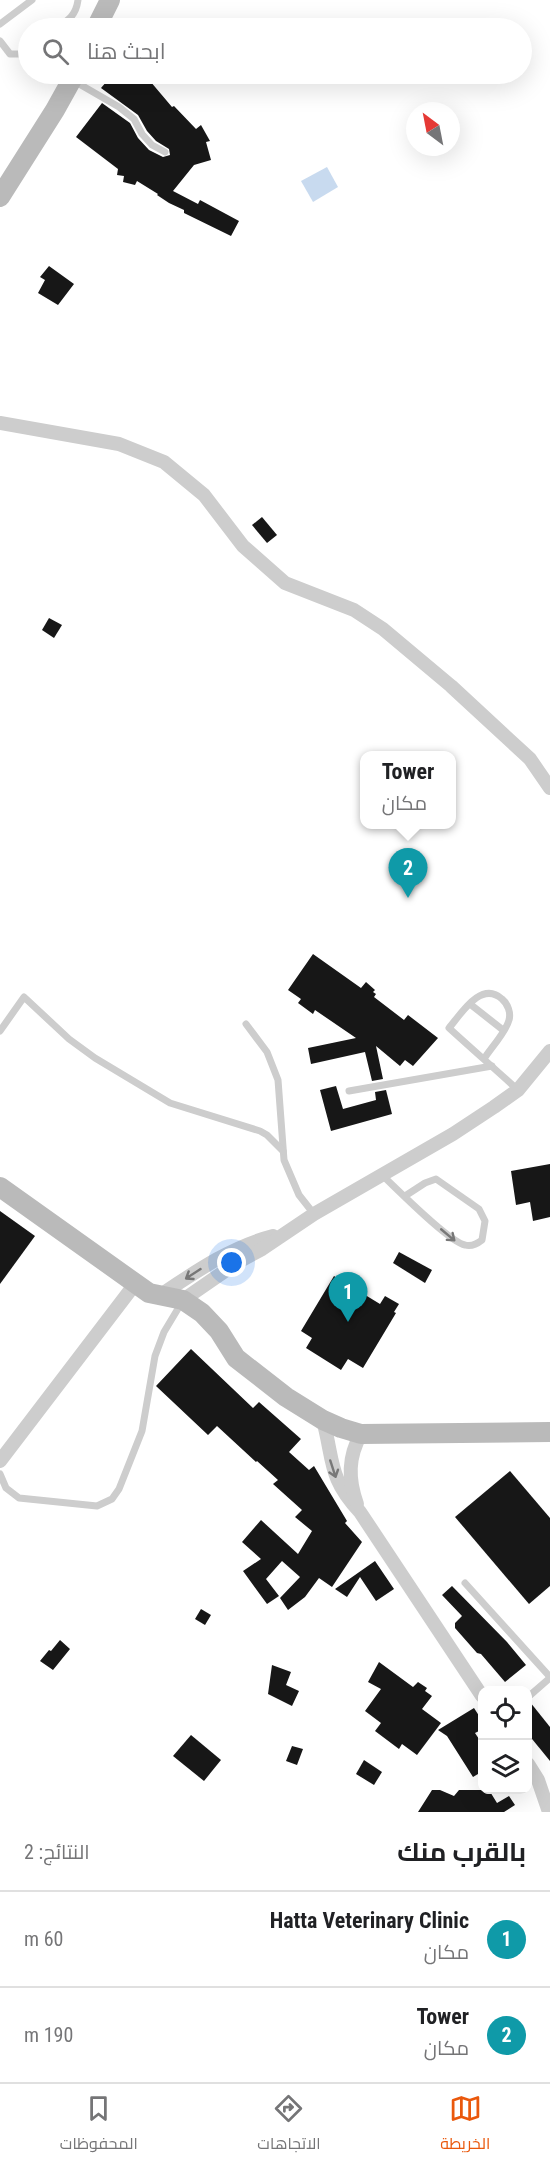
<!DOCTYPE html>
<html lang="ar">
<head>
<meta charset="utf-8">
<style>
	:root { --surface:#fff; --page:#f6f6f6; --text:#202124; --muted:#757577; --line:#e0e0e0; --accent:#ea580c }
	body { margin:0; font-family:"Roboto Condensed",Cairo,sans-serif; background:var(--page); color:var(--text); direction:rtl }
	.controls { position:absolute; right:18px; bottom:18px; display:grid; overflow:hidden; border-radius:12px; box-shadow:0 6px 24px #0002 }
	.controls button { width:54px; height:54px; display:grid; place-items:center; padding:0; border:0; border-bottom:2px solid var(--line); background:var(--surface); color:var(--text); font:30px sans-serif }
	.compass { position:absolute; left:406px; top:102px; width:54px; height:54px; border-radius:50%; background:var(--surface); box-shadow:0 6px 24px #0002; rotate:328deg }
	.you { position:absolute; left:232px; top:1263px; width:21px; height:21px; margin:-15px; border:4px solid #fff; border-radius:50%; background:#1a73e8; box-shadow:0 0 0 9px #1a73e833 }
	.badge { display:grid; place-items:center; width:39px; height:39px; border-radius:50%; background:var(--accent); color:#fff; font-size:20px; font-weight:700 }
	.pin { position:absolute; translate:-50% -50px; filter:drop-shadow(0 2px 3px #0008) }
	.pin::after { content:''; position:absolute; top:32px; width:21px; height:18px; background:inherit; clip-path:polygon(0 0,100% 0,50% 100%) }
	.popup { position:absolute; left:360px; top:751px; width:96px; height:78px; box-sizing:border-box; display:grid; place-content:center; border-radius:12px; background:var(--surface); filter:drop-shadow(0 2px 4px #0005); font-size:20px; white-space:nowrap; color:var(--muted) }
	.popup b { font-size:22px; color:var(--text) }
	.popup::after { content:''; position:absolute; left:50%; top:100%; margin-left:-12px; border:12px solid transparent; border-top-color:var(--surface) }
	.list { margin:0; padding:0; list-style:none }
	h2 { display:flex; justify-content:space-between; align-items:center; height:78px; margin:0; padding:0 24px; font-size:26px }
	h2 small { font-size:20px; font-weight:400; color:var(--muted) }
	.list li { display:grid; grid-template-columns:39px 1fr auto; gap:18px; align-items:center; box-sizing:border-box; height:96px; padding:0 24px; border-top:2px solid var(--line) }
	.list b { display:block; font-size:22px; white-space:nowrap }
	.list p { margin:0; font-size:20px; white-space:nowrap; color:var(--muted) }
	.list em { font-size:20px; font-style:normal; color:var(--muted) }
	.icon { flex:none; width:33px; height:33px; fill:none; stroke:currentColor; stroke-width:2; stroke-linecap:round; stroke-linejoin:round }
	.map { position:relative; flex:none; width:550px; height:1812px; overflow:hidden; direction:ltr }
	.search { position:absolute; background:var(--surface); box-shadow:0 6px 24px #0002; left:18px; right:18px; top:18px; height:66px; display:flex; align-items:center; gap:15px; box-sizing:border-box; padding:0 21px; border-radius:33px; color:var(--muted); font-size:22px }
	.sheet { height:270px; background:var(--surface) }
	nav { display:flex; justify-content:space-around; align-items:center; box-sizing:border-box; height:84px; border-top:2px solid var(--line); background:var(--surface); font-size:16px; color:var(--muted) }
	nav a { display:grid; justify-items:center; gap:3px }
	nav .on { color:var(--accent) }
	.map>svg:first-child { display:block }
	.water { fill:#c8daef }
	.building { fill:#171717 }
	.lines { fill:none; stroke-linecap:round; stroke-linejoin:round }
	.service { stroke:#cdcdcd; stroke-width:7 }
	.minor { stroke:#cdcdcd; stroke-width:14 }
	.secondary { stroke:#bababa; stroke-width:20 }
	.oneway { stroke:#777 }
</style>
</head>
<body>
<div class="map">
<svg width="550" height="1812" viewBox="0 0 550 1812">
	<rect width="100%" height="100%" fill="#fff"/>
	<path class="water" d="M327,167L338,187L313,202L301,181Z"/>
	<g class="building">
		<path d="M113,74H158L150,81L172,107L174,106L196,129L201,125L210,141L206,142L211,160L194,165L173,191L198,204L200,200L239,221L231,236L184,213V210L169,203L157,195L158,194L137,181L135,185L123,182L124,176L117,175L118,169L76,137L102,103L130,123L138,138L149,150L163,157L170,155L169,149L156,141L147,131L138,115L101,88Z"/>
		<path d="M49,266L74,284L58,305L38,293L45,280L40,277Z"/>
		<path d="M262,517L277,535L267,543L252,525Z"/>
		<path d="M49,618L62,625L54,638L42,630Z"/>
		<path d="M313,954L361,988L366,982L375,990L373,992L376,994L374,997L404,1020L408,1015L438,1038L413,1066L405,1060L400,1066L376,1046L383,1079L372,1081L365,1052L311,1064L308,1048L356,1038L315,1010L313,1014L298,1003L301,999L288,990Z"/>
		<path d="M336,1086L343,1109L376,1100L375,1092L386,1090L392,1114L331,1131L320,1090Z"/>
		<path d="M550,1164V1217L533,1221L530,1202L516,1205L511,1171Z"/>
		<path d="M0,1211L35,1236L0,1284Z"/>
		<path d="M399,1252L432,1270L425,1283L393,1263Z"/>
		<path d="M334,1276L380,1304L385,1296L399,1304L394,1312L396,1313L363,1368L348,1359L341,1370L306,1348L312,1338L301,1331Z"/>
		<path d="M191,1349L253,1408L259,1402L301,1439L289,1452L309,1470L314,1466L347,1521L345,1523L362,1542L332,1587L319,1578L305,1597L288,1610L280,1598L300,1577L282,1561L266,1579L279,1596L267,1604L243,1571L261,1559L242,1542L261,1520L298,1554L312,1531L295,1517L302,1510L273,1484L278,1480L257,1461L256,1462L217,1426L208,1435L156,1386Z"/>
		<path d="M510,1471L550,1518V1586L529,1604L455,1517Z"/>
		<path d="M375,1561L394,1589L376,1601L360,1577L347,1597L335,1589Z"/>
		<path d="M452,1586L507,1642L526,1665L505,1682L481,1654L477,1653L455,1628V1623L462,1616L442,1595Z"/>
		<path d="M201,1609L211,1615L205,1625L195,1619Z"/>
		<path d="M60,1640L70,1649L53,1670L40,1661L49,1650L51,1651Z"/>
		<path d="M379,1662L413,1687L418,1682L427,1688L425,1691L432,1696L422,1709L441,1723L417,1755L402,1744L399,1749L375,1731L381,1723L365,1711L381,1689L368,1682Z"/>
		<path d="M272,1665L291,1672L286,1685L299,1691L292,1706L268,1694Z"/>
		<path d="M528,1702H530L550,1727V1761L528,1734Z"/>
		<path d="M474,1708L483,1722V1729L475,1733L483,1745V1771L473,1777L447,1736L438,1730Z"/>
		<path d="M191,1735L221,1760L204,1781L173,1756Z"/>
		<path d="M292,1746L303,1749L297,1765L286,1761Z"/>
		<path d="M364,1760L382,1772L374,1785L356,1774Z"/>
		<path d="M432,1790H440L454,1796L459,1790H489L497,1803L509,1796L515,1805L504,1812H418Z"/>
	</g>
	<g class="lines">
		<g class="service">
			<path d="M0,24L32,0"/>
			<path d="M57,28C69,20 76,15 78,0"/>
			<path d="M0,41L10,54H21L28,49"/>
			<path d="M74,81L119,107L134,119L142,134L152,145L165,152"/>
			<path d="M470,1004L503,1030"/>
			<path d="M246,1024L267,1052L278,1080L284,1160L299,1195L314,1214"/>
			<path d="M0,1031L24,997L69,1039L95,1058L170,1103L260,1131L267,1135L283,1151"/>
			<path d="M484,1059C490,1049 506,1032 509,1020C511,1013 508,1004 502,999C481,980 461,1014 449,1028C472,1049 495,1069 518,1090"/>
			<path d="M349,1091L492,1066"/>
			<path d="M382,1175C397,1189 449,1242 465,1245C472,1247 477,1244 482,1240L485,1221L479,1209L436,1179L425,1183L405,1196"/>
			<path d="M0,1474L6,1488L19,1498L97,1506L112,1499L119,1489L142,1431L155,1356L164,1332L182,1302"/>
			<path d="M465,1583L550,1677"/>
			<path d="M528,1697L550,1678"/>
		</g>
		<g class="minor">
			<path d="M0,423L119,444L164,462L204,495L243,546L285,583L354,610L383,629L451,686L530,759L550,788"/>
			<path d="M159,1296C195,1272 231,1247 273,1236"/>
			<path d="M183,1300L238,1262L262,1249L314,1214L453,1134L494,1107L518,1090L550,1051"/>
			<path d="M323,1420C334,1461 328,1478 360,1512L482,1696"/>
			<path d="M0,1461L135,1284"/>
			<path d="M357,1504C348,1479 348,1457 361,1434"/>
			<path d="M528,1764L538,1780L549,1812"/>
		</g>
		<g class="secondary">
			<path d="M96,28L110,0"/>
			<path d="M0,197L55,110L75,74"/>
			<path d="M0,1187L149,1293L183,1300L202,1313L219,1331L236,1358L286,1397L323,1420L341,1428L361,1434L550,1432"/>
		</g>
	</g>
	<defs><path id="oneway-shaft" d="M-6 0H5M1.5-3L5.5 0L1.5 3" fill="none" stroke-width="1.6" stroke-linecap="round" stroke-linejoin="round" transform="scale(1.5)"/></defs>
	<g class="oneway">
		<use href="#oneway-shaft" transform="translate(448 1235) rotate(40)"/>
		<use href="#oneway-shaft" transform="translate(193 1274) rotate(147)"/>
		<use href="#oneway-shaft" transform="translate(333 1469) rotate(72)"/>
	</g>
</svg>
<div class="controls">
<button><svg class="icon" aria-label="locate" viewBox="0 0 24 24"><circle cx="12" cy="12" r="6"/><path d="M12 2v4M12 18v4M2 12h4M18 12h4"/></svg></button>
<button><svg class="icon" aria-label="layers" viewBox="0 0 24 24"><path d="M12 4l9 5-9 5-9-5zM3 14l9 5 9-5"/></svg></button>
</div>
<svg class="compass" viewBox="-18 -18 36 36"><path d="M0-13l5 13h-10z" fill="#e53935"/><path d="M0 13l5-13h-10z" fill="#757577"/></svg>
<div class="you"></div>
<div class="pin badge" style="left:348px;top:1322px;background:#0f9aa8">1</div>
<div class="pin badge" style="left:408px;top:898px;background:#0f9aa8">2</div>
<div class="popup"><b>Tower</b>مكان</div>
<div class="search"><svg class="icon" aria-label="search" viewBox="0 0 24 24"><circle cx="10" cy="10" r="6"/><path d="M15 15l6 6"/></svg>ابحث هنا</div>
</div>
<section class="sheet">
<h2>بالقرب منك<small>النتائج: 2</small></h2>
<ul class="list">
<li><span class="badge" style="background:#0f9aa8">1</span><div><b>Hatta Veterinary Clinic</b><p>مكان</p></div><em>60 m</em></li>
<li><span class="badge" style="background:#0f9aa8">2</span><div><b>Tower</b><p>مكان</p></div><em>190 m</em></li>
</ul>
</section>
<nav>
<a class="on"><svg class="icon" aria-label="map" viewBox="0 0 24 24"><path d="M3 6l6-2 6 2 6-2v14l-6 2-6-2-6 2zM9 4v14M15 6v14"/></svg>الخريطة</a>
<a><svg class="icon" aria-label="directions" viewBox="0 0 24 24"><path d="M12 3l9 9-9 9-9-9zM9 14v-3h6M13 9l2 2-2 2"/></svg>الاتجاهات</a>
<a><svg class="icon" aria-label="saved" viewBox="0 0 24 24"><path d="M7 4h10v16l-5-4-5 4z"/></svg>المحفوظات</a>
</nav>
</body>
</html>
